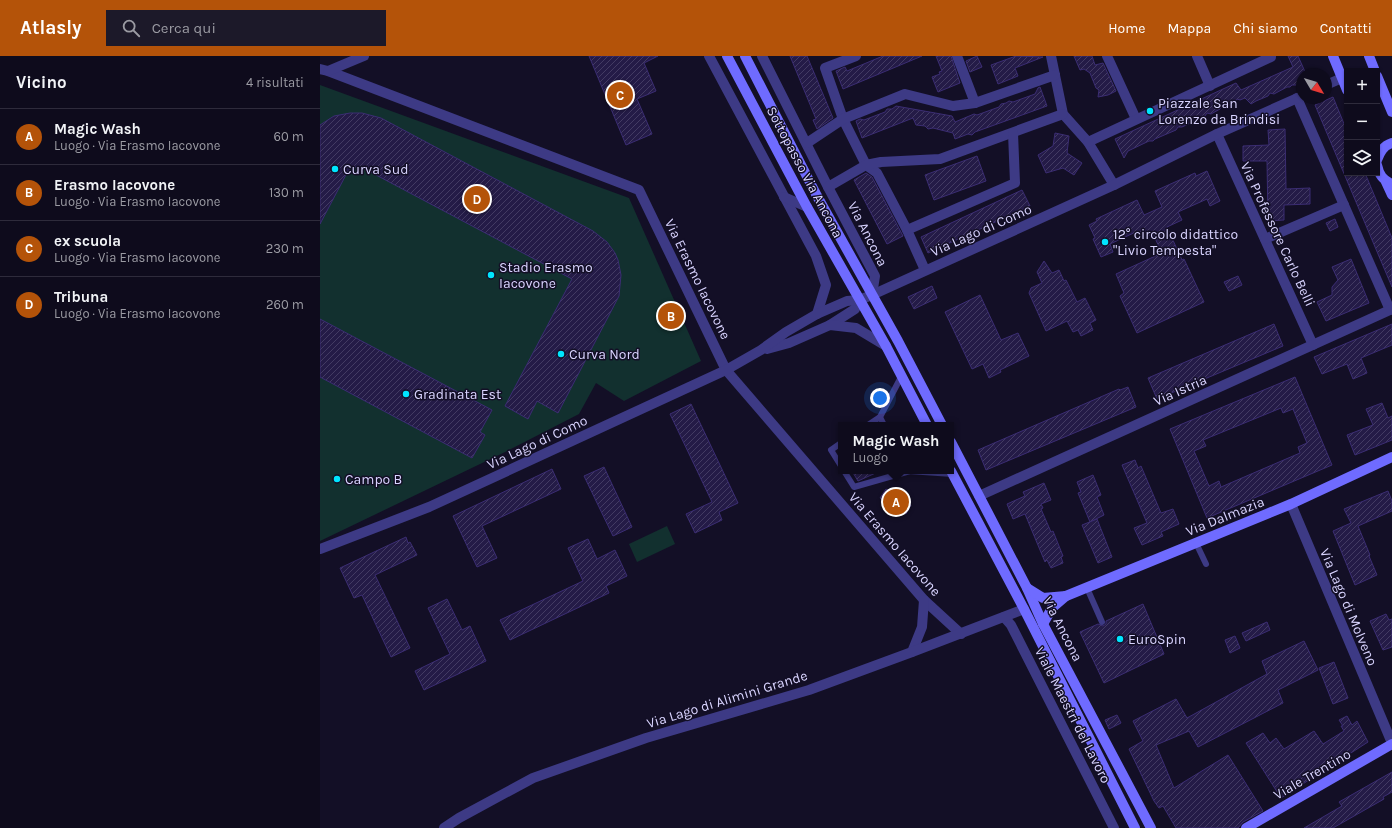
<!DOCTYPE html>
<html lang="it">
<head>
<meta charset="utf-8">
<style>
	:root { --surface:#0e0b1c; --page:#1c1929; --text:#f1f3f6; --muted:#9b9ba3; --line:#2e2b3b; --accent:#b45309 }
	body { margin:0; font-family:Karla,sans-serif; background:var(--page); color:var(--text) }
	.controls { position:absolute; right:12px; top:12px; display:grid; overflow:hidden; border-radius:0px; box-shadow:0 1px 3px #0004 }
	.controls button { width:36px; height:36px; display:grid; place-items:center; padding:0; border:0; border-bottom:1px solid var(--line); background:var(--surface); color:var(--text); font:20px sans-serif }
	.compass { position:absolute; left:976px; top:12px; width:36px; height:36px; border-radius:50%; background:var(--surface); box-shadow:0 1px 3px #0004; rotate:128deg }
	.you { position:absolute; left:560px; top:342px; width:14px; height:14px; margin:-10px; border:3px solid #fff; border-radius:50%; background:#1a73e8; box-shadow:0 0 0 6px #1a73e833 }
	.badge { display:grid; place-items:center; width:26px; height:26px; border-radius:50%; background:var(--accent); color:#fff; font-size:13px; font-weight:700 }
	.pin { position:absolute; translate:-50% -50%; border:2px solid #fff; box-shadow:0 1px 4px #0006 }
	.popup { position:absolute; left:518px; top:366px; width:116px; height:52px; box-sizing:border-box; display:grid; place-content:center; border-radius:0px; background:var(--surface); filter:drop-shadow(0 1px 3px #0005); font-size:13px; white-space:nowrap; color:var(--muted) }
	.popup b { font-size:15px; color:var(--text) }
	.popup::after { content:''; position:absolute; left:50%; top:100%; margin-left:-8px; border:8px solid transparent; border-top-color:var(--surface) }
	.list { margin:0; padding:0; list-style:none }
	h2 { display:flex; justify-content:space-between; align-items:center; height:52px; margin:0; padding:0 16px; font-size:17px }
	h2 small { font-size:13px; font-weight:400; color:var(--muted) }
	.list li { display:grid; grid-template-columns:26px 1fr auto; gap:12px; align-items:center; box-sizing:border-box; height:56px; padding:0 16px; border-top:1px solid var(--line) }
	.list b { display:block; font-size:15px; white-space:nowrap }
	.list p { margin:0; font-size:13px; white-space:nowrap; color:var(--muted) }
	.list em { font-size:13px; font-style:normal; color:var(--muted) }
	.icon { flex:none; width:22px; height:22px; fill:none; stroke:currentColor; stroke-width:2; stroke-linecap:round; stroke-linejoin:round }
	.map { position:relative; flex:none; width:1072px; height:772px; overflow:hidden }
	header { display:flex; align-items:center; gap:24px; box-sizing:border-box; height:56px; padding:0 20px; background:var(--accent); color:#fff }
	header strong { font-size:19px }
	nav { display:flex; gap:22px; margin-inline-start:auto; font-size:14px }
	.search { width:280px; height:36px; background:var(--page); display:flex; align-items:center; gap:10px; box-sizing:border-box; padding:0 14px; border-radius:0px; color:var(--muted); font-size:15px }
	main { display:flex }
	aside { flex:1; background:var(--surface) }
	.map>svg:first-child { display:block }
	.pitch { fill:#12302f }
	.building { fill:url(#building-hatch); stroke:#3b2d73; fill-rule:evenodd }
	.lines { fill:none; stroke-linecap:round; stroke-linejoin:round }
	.lane { stroke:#3d3a85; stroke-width:6 }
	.street { stroke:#3d3a85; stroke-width:10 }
	.secondary { stroke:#6f6bff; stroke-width:10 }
	.poi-dot { fill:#00e5ff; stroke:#130f26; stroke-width:1.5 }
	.labels { text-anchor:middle; stroke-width:3; stroke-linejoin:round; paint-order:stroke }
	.poi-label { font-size:14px; fill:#d9d4ff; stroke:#130f26; text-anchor:start }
	.street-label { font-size:14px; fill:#d9d4ff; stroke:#130f26 }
</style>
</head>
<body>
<header>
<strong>Atlasly</strong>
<div class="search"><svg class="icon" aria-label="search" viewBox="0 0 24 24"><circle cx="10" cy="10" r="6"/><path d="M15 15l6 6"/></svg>Cerca qui</div>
<nav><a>Home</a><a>Mappa</a><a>Chi siamo</a><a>Contatti</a></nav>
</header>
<main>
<aside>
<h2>Vicino<small>4 risultati</small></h2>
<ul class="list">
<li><span class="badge">A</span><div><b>Magic Wash</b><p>Luogo · Via Erasmo Iacovone</p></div><em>60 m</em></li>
<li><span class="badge">B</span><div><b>Erasmo Iacovone</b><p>Luogo · Via Erasmo Iacovone</p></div><em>130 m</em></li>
<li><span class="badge">C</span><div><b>ex scuola</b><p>Luogo · Via Erasmo Iacovone</p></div><em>230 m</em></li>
<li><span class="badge">D</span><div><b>Tribuna</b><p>Luogo · Via Erasmo Iacovone</p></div><em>260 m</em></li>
</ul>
</aside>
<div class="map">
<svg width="1072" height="772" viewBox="0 0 1072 772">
	<defs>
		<pattern id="building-hatch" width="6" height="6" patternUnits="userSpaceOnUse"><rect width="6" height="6" fill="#241b47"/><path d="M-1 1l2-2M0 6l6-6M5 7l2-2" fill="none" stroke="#433b63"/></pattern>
	</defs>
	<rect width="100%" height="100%" fill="#130f26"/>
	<g class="pitch">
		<path d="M0,29L309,142L381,305L304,345L276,327L259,358L185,396L0,485Z"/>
		<path d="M347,470L355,488L317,506L309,488Z"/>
	</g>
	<g class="building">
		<path d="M269,0H338L324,7L336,35L317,43L332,78L306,89Z"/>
		<path d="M470,0H487L513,62L497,73L493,64L496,63Z"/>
		<path d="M563,0H602L523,33L516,15L525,11L527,15Z"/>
		<path d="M616,0H631L640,27L618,36L612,21L620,18L619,16L622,15Z"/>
		<path d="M657,0L662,11L650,16L646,5Z"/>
		<path d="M696,0L723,1L695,12L698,20L678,28L671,9Z"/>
		<path d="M754,0H772L775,9L783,7L796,35L788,39L778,41L779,34L776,32L770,17L764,13L760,14Z"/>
		<path d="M968,0H978L986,18H982V24L978,26L976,29H972L970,31H967L954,38L950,37L948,40L936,45L931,48L925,42L920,44L917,43L915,46L905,51L902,50L900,53L891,58L887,57L885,60L862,71H858L856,74L835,83L833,85H829L808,95L804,102L795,83L916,27L921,34L973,11Z"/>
		<path d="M720,31L727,50L655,76L652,79L648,78L635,83L633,77L613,72L608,73L605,70L596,69L593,62L542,82L536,65L540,63L544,64L565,56L567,53H572L576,50L632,60L635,66L654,58L657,59L679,51L681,48L686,47L689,45L693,46L715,38L718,32Z"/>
		<path d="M1013,41L1027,75V117H1045L1072,182V231L995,49Z"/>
		<path d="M30,57H42L61,62L273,175L287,186L295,197L298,204L301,219L299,240L238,357L217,345L208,363L185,350L252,223L41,111H32L28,115L0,168V69L14,60Z"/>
		<path d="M965,73L966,133L990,132V148L964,149V164L948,165L947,105H923V90L949,89L948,74Z"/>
		<path d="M735,77L749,80L747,97L762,107L754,119L743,112L726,117L718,99L733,90Z"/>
		<path d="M657,100L666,125L614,144L605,119Z"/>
		<path d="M887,115L900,145L890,150L887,143L858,156L862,164L847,171L862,204L864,203L884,246L817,277L800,240L804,237L796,218L842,197L833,178L822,183L818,175L790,188L793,196L781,201L773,183L775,182L769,169L777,165L776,163L817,144L824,159L842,151L835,135L875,117L876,120Z"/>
		<path d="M546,117L552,121L583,180L567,188L534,124Z"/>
		<path d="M702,134L710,150L608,197L601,181Z"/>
		<path d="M1015,163L1018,171L1010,175L1006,167Z"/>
		<path d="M1031,203L1049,247L1006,265L997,246L1012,239V231L1018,224L1012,211Z"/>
		<path d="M724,205L732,217L739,214L744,225L746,224L757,246L765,242L776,264L770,267L773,274L761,280L758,274L753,276L747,265L726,275L709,237L711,232L722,227L717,216Z"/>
		<path d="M918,220L922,229L909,235L904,226Z"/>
		<path d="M612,230L617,242L594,253L588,241Z"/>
		<path d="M660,239L681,284L698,277L709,300L680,314L681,316L669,322L663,308L652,313L625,256Z"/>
		<path d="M0,263L172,354L160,376L165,379L152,402L0,321Z"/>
		<path d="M954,268L963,290L837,343L828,322Z"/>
		<path d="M1072,268V289L1041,302L1047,317L1033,323L1027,308L1002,318L994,301Z"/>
		<path d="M975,321L1012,409L887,462L850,373ZM961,352L963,357L973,353L987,387L978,391L980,397L901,431L899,425L889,430L874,395L886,390L883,384Z"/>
		<path d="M808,331L816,351L666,414L658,394L799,333L800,334Z"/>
		<path d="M1062,347L1068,362L1072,360V384L1035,399L1027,379L1053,369L1046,353Z"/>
		<path d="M371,348L418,447L399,456L402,464L375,477L366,458L392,446L350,358Z"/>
		<path d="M815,404L818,412L821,410L841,457L853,453L859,468L841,476L843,480L822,489L814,472L827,467L802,409Z"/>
		<path d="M284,411L312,471L293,480L264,420Z"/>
		<path d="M232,413L241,433L162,470L177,502L157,511L133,460Z"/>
		<path d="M532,415H560L538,425Z"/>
		<path d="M773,419L781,439L777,441L784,459L770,466L758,437L761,436L757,426Z"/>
		<path d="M724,427L731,444L721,448L723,452L721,453L731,476L733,475L743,500L741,501L743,507L731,512L727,504L725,506L705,458L693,463L687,448L705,440L703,436Z"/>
		<path d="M566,433L591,449L586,458L560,442Z"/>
		<path d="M1068,435L1072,445V455L1038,470L1050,499L1049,500L1057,519L1035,529L1013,475L1031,467L1024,453Z"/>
		<path d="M777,463L792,501L778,507L762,469Z"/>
		<path d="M86,481L88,487L90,486L97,499L55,519L90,592L71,601L42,539L34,542L20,512Z"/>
		<path d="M268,483L277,503L295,494L307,520L286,530L289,537L190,584L180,564L263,525L248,492Z"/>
		<path d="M127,543L142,574L150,570L166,605L104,634L95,615L130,598L108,552Z"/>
		<path d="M823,548L844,598L784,627L760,576L778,568L783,570L786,568V565Z"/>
		<path d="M1066,558L1069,564L1072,563V591L1063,594L1050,565Z"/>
		<path d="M947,566L950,574L926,585L922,577Z"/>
		<path d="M915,580L920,592L910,597L905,584Z"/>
		<path d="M984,585L998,614L958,634L963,647L878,691L869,675L836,689L854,732L908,699L943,755L923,766L918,772H856L843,750L839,752L834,745L809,693L823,685L813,665L856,643L867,662L947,618L942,605Z"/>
		<path d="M1014,606L1028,642L1013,648L999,612Z"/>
		<path d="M797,659L801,667L789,673L785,664Z"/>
		<path d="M1027,660L1032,669L1037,665L1048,686L961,742L926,687L943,677L950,687L956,682L964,693L994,675L1003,688L1024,675L1021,670H1023L1019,664Z"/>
		<path d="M1072,716V736L1063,741L1064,743L1013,772H984L1022,750L1019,746Z"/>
	</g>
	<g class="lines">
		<g class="lane">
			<path d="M548,369L560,361"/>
			<path d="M564,369L560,361L581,321"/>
			<path d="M521,387L511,394L521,410"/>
			<path d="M524,415L534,431L590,415"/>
			<path d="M588,415L633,418"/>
			<path d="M876,487L886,508"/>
			<path d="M767,532L782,566"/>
		</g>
		<g class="street">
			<path d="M389,0L496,200L506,229L497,258"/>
			<path d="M442,0L508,131L555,220L552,239"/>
			<path d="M536,0L505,12L523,63L546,109L557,117L587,174L605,214"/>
			<path d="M637,0L655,47"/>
			<path d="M731,0L743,58L768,86L794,129"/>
			<path d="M787,0L816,63"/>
			<path d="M877,0L890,30"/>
			<path d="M0,13L8,15L319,134L406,314L604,544L641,578"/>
			<path d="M8,15L44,0"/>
			<path d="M1006,29L1022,22"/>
			<path d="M977,42L1070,254"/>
			<path d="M897,78L993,289"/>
			<path d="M768,86L951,1V0"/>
			<path d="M487,87L523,63L585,38L633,50L655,47L735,19"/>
			<path d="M508,131L546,109L561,106L620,103L743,58"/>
			<path d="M464,141L487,151"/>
			<path d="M587,174L695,127L693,77"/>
			<path d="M945,183L1024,149"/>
			<path d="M510,269L535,253L539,244"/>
			<path d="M447,293L469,287L510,269L536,272L566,290"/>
			<path d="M659,440L1072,253"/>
			<path d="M971,448L1072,687"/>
			<path d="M0,493L109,451L406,314L441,294L466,276L497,258L527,245L539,244L552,239L794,129L897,78L982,40"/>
			<path d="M684,561L691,569L794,772"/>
			<path d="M592,596L602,571L604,544"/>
			<path d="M124,772L139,762L213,722L326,682L489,634L592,596L704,553"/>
		</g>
		<g class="secondary">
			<path d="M407,0L487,151L566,290L607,369"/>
			<path d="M425,0L497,140L578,285L622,369"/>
			<path d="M1013,0L1027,34"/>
			<path d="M1049,0L1055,15"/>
			<path d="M1057,20L1072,56"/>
			<path d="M1057,104C1060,96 1063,90 1072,87"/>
			<path d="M1057,109C1059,119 1063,124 1072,128"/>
			<path d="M1066,126L1072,139"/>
			<path d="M631,386L707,532L723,568L831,772"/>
			<path d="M631,415L704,553L815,772"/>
			<path d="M707,532L723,542L746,540"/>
			<path d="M723,568L732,552L746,540L971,448L1072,401"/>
			<path d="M926,772L1072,688"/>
		</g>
	</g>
	<g class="poi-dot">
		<circle cx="830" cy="55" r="4"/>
		<circle cx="15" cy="113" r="4"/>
		<circle cx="785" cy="186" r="4"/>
		<circle cx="171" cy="219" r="4"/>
		<circle cx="241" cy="298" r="4"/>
		<circle cx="86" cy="338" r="4"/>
		<circle cx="17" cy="423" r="4"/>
		<circle cx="800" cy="583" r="4"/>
	</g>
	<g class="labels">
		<g class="poi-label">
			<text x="838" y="52">Piazzale San<tspan x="838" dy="16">Lorenzo da Brindisi</tspan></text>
			<text x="23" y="118">Curva Sud</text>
			<text x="793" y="183">12° circolo didattico<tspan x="793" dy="16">"Livio Tempesta"</tspan></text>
			<text x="179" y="216">Stadio Erasmo<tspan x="179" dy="16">Iacovone</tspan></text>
			<text x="249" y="303">Curva Nord</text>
			<text x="94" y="343">Gradinata Est</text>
			<text x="25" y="428">Campo B</text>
			<text x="808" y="588">EuroSpin</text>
		</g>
		<g class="street-label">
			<text transform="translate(485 116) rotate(62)" y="5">Sottopasso Via Ancona</text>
			<text transform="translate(661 174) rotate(-24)" y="5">Via Lago di Como</text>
			<text transform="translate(548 178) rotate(63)" y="5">Via Ancona</text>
			<text transform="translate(958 178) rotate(65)" y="5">Via Professore Carlo Belli</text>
			<text transform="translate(378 223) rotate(64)" y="5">Via Erasmo Iacovone</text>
			<text transform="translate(860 334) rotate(-24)" y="5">Via Istria</text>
			<text transform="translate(217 386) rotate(-25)" y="5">Via Lago di Como</text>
			<text transform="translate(905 460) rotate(-22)" y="5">Via Dalmazia</text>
			<text transform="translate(575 488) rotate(49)" y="5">Via Erasmo Iacovone</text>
			<text transform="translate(1029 551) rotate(67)" y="5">Via Lago di Molveno</text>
			<text transform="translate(743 573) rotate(63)" y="5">Via Ancona</text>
			<text transform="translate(407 643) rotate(-17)" y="5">Via Lago di Alimini Grande</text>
			<text transform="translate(753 659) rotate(63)" y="5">Viale Maestri del Lavoro</text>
			<text transform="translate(992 718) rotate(-30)" y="5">Viale Trentino</text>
		</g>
	</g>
</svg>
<div class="controls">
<button>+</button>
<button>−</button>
<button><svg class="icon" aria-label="layers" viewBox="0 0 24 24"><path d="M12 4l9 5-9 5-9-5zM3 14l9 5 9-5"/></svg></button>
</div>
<svg class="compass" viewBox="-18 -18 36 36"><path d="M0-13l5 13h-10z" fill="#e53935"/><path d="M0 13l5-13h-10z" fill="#9b9ba3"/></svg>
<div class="you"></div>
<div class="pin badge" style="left:576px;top:446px">A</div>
<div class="popup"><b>Magic Wash</b>Luogo</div>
<div class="pin badge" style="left:351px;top:260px">B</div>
<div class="pin badge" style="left:300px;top:39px">C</div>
<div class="pin badge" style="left:157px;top:143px">D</div>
</div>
</main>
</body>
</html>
